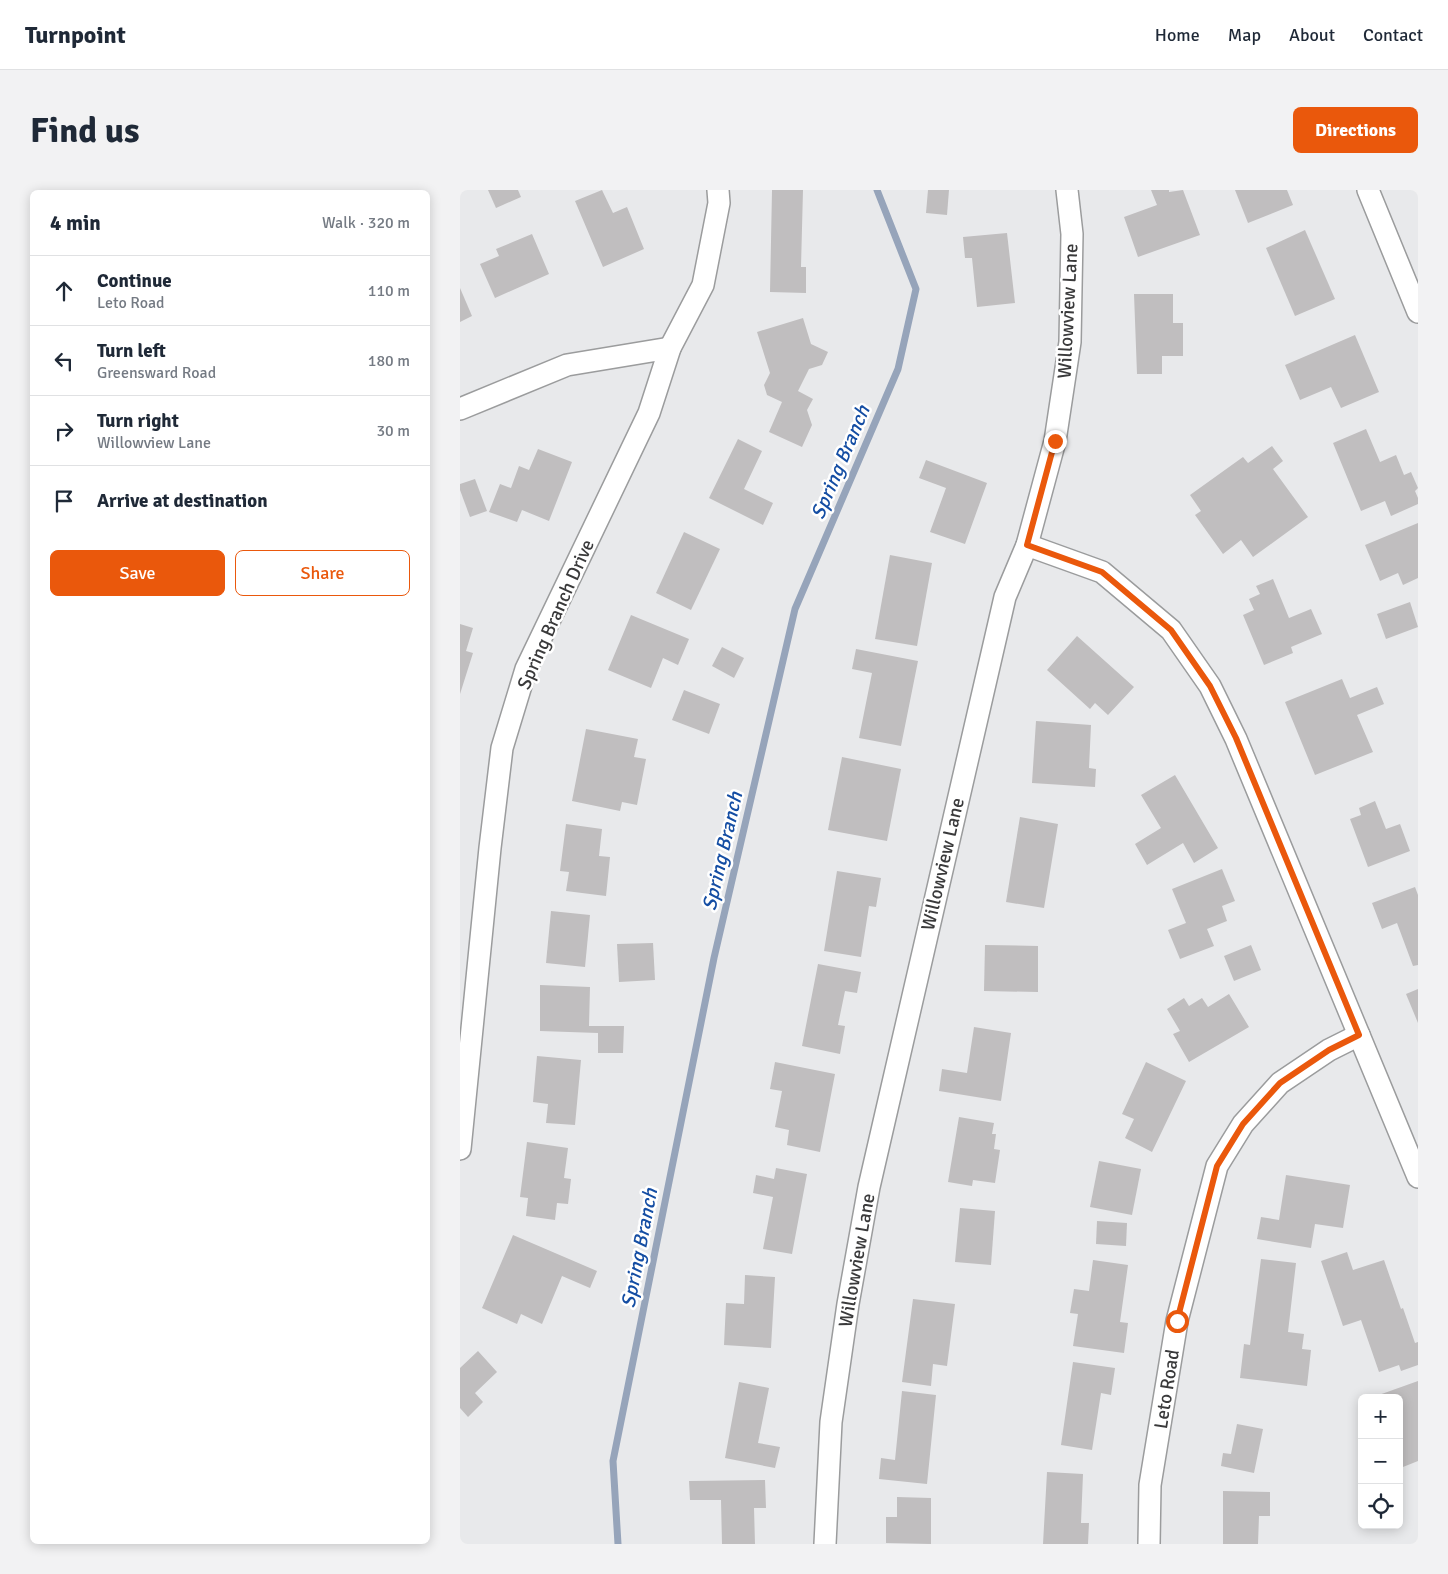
<!DOCTYPE html>
<html lang="en">
<head>
<meta charset="utf-8">
<style>
	:root { --surface:#fff; --page:#f2f2f3; --text:#1f2937; --muted:#747a83; --line:#e0e1e3; --accent:#ea580c }
	body { margin:0; font-family:Signika,sans-serif; background:var(--page); color:var(--text) }
	.controls { position:absolute; right:15px; bottom:15px; display:grid; overflow:hidden; border-radius:8px; box-shadow:0 2px 12px #0003 }
	.controls button { width:45px; height:45px; display:grid; place-items:center; padding:0; border:0; border-bottom:1px solid var(--line); background:var(--surface); color:var(--text); font:25px sans-serif }
	.stop { position:absolute; width:15px; height:15px; margin:-11px; border:4px solid #ea580c; border-radius:50%; background:#fff }
	.stop.end { background:#ea580c; border-color:#fff; box-shadow:0 1px 5px #0008 }
	.list { margin:0; padding:0; list-style:none }
	h2 { display:flex; justify-content:space-between; align-items:center; height:65px; margin:0; padding:0 20px; font-size:21px }
	h2 small { font-size:16px; font-weight:400; color:var(--muted) }
	.list li { display:grid; grid-template-columns:32px 1fr auto; gap:15px; align-items:center; box-sizing:border-box; height:70px; padding:0 20px; border-top:1px solid var(--line) }
	.list b { display:block; font-size:19px; white-space:nowrap }
	.list p { margin:0; font-size:16px; white-space:nowrap; color:var(--muted) }
	.list em { font-size:16px; font-style:normal; color:var(--muted) }
	.actions { display:flex; gap:10px; padding:15px 20px }
	.actions a { flex:1; padding:11px 0; border:1px solid var(--accent); border-radius:8px; text-align:center; font-size:18px; color:var(--accent) }
	.actions .main { background:var(--accent); color:#fff }
	.icon { flex:none; width:28px; height:28px; fill:none; stroke:currentColor; stroke-width:2; stroke-linecap:round; stroke-linejoin:round }
	.map { position:relative; flex:none; width:958px; height:1354px; overflow:hidden; border-radius:8px }
	header { display:flex; align-items:center; gap:30px; box-sizing:border-box; height:70px; padding:0 25px; background:var(--surface); border-bottom:1px solid var(--line) }
	header strong { font-size:24px }
	nav { display:flex; gap:28px; margin-inline-start:auto; font-size:18px }
	.intro { display:flex; align-items:center; justify-content:space-between; box-sizing:border-box; height:120px; padding:0 30px }
	h1 { margin:0; font-size:35px }
	.button { padding:12px 22px; border-radius:8px; background:var(--accent); color:#fff; font-size:18px; font-weight:700 }
	main { display:flex; gap:30px; padding:0 30px }
	aside { flex:1; background:var(--surface); border-radius:8px; box-shadow:0 2px 12px #0003 }
	.map>svg:first-child { display:block }
	.lines { fill:none; stroke-linecap:round; stroke-linejoin:round }
	.stream { stroke:#96a4ba; stroke-width:7 }
	.building { fill:#c0bebf }
	.street-casing { stroke:#9b9c9d; stroke-width:24 }
	.street { stroke:#fff; stroke-width:21 }
	.route { stroke:#ea580c; stroke-width:6 }
	.labels { text-anchor:middle; stroke-width:5; stroke-linejoin:round; paint-order:stroke }
	.street-label { font-size:19px; fill:#3a3a3b; stroke:#fff }
	.water-label { font-size:20px; font-style:italic; fill:#144da3; stroke:#fff }
</style>
</head>
<body>
<header>
<strong>Turnpoint</strong>
<nav><a>Home</a><a>Map</a><a>About</a><a>Contact</a></nav>
</header>
<div class="intro"><h1>Find us</h1><a class="button">Directions</a></div>
<main>
<aside>
<h2>4 min<small>Walk · 320 m</small></h2>
<ul class="list">
<li><svg class="icon" aria-label="ahead" viewBox="0 0 24 24"><path d="M12 20V5M6 11l6-6 6 6"/></svg><div><b>Continue</b><p>Leto Road</p></div><em>110 m</em></li>
<li><svg class="icon" aria-label="left" viewBox="0 0 24 24"><path d="M17 20v-9H6M10 6l-5 5 5 5"/></svg><div><b>Turn left</b><p>Greensward Road</p></div><em>180 m</em></li>
<li><svg class="icon" aria-label="right" viewBox="0 0 24 24"><path d="M7 20v-9h11M14 6l5 5-5 5"/></svg><div><b>Turn right</b><p>Willowview Lane</p></div><em>30 m</em></li>
<li><svg class="icon" aria-label="arrive" viewBox="0 0 24 24"><path d="M6 21V4h12l-3 4 3 4H6"/></svg><div><b>Arrive at destination</b></div></li>
</ul>
<div class="actions"><a class="main">Save</a><a>Share</a></div>
</aside>
<div class="map">
<svg width="958" height="1354" viewBox="0 0 958 1354">
	<rect width="100%" height="100%" fill="#e8e9eb"/>
	<g class="lines">
		<path class="stream" d="M158,1354L153,1271L254,768L335,419L438,179L456,99L417,0"/>
	</g>
	<g class="building">
		<path d="M28,0H58L61,7L36,18Z"/>
		<path d="M142,0L153,23L167,17L184,59L143,77L115,11Z"/>
		<path d="M312,0H343L341,77H346V103L310,102Z"/>
		<path d="M468,0H489L487,25L466,23Z"/>
		<path d="M691,0H709V2L723,0L740,45L678,67L664,27L697,15Z"/>
		<path d="M775,0H827L833,15L788,33Z"/>
		<path d="M845,40L875,109L835,126L806,58Z"/>
		<path d="M547,43L555,113L517,117L512,68H505L503,47Z"/>
		<path d="M72,44L89,84L35,108L20,74L39,66L36,59Z"/>
		<path d="M0,98L12,126L0,132Z"/>
		<path d="M674,104H713V133H723V166H702V184H677Z"/>
		<path d="M343,128L351,154L368,162L362,175L349,179L338,201L353,209L347,220L352,235L342,257L309,242L322,212L307,205L304,195L310,183L297,142Z"/>
		<path d="M895,145L919,202L881,218L871,197L840,210L825,175Z"/>
		<path d="M906,239L920,272L936,265L944,285L951,282L958,298L955,301L958,308V314L931,326L925,311L901,321L873,253Z"/>
		<path d="M278,249L302,261L284,299L313,313L303,335L249,308Z"/>
		<path d="M812,256L823,271L813,279L848,327L793,367L781,350L763,364L735,325L741,321L730,305L783,267L788,273Z"/>
		<path d="M78,259L112,272L89,331L62,320L57,332L29,322L40,294L51,298L59,276L69,280Z"/>
		<path d="M466,270L527,293L505,354L470,342L486,298L459,288Z"/>
		<path d="M15,289L27,321L10,327L0,300V294Z"/>
		<path d="M958,333V388L943,395L938,383L920,391L905,355Z"/>
		<path d="M224,342L260,359L231,420L196,403Z"/>
		<path d="M430,365L472,373L457,456L415,449Z"/>
		<path d="M813,389L829,428L851,419L862,444L831,457L833,463L804,475L783,425L794,420L789,409L800,404L796,396Z"/>
		<path d="M950,412L958,437L926,449L917,424Z"/>
		<path d="M171,425L229,449L218,475L203,468L191,498L148,480Z"/>
		<path d="M0,434L13,438L6,461L13,463L0,504Z"/>
		<path d="M617,446L674,497L648,525L635,513L630,519L587,480Z"/>
		<path d="M262,457L284,468L274,488L252,476Z"/>
		<path d="M396,459L458,471L441,556L399,548L412,483L392,479Z"/>
		<path d="M882,489L890,508L917,497L924,514L897,525L913,562L855,585L825,512Z"/>
		<path d="M224,500L260,514L249,544L212,530Z"/>
		<path d="M576,531L631,535L629,578L636,579L635,597L572,593Z"/>
		<path d="M126,539L178,549L174,567L186,569L177,615L162,612L160,621L112,611Z"/>
		<path d="M382,567L441,579L427,651L368,640Z"/>
		<path d="M715,585L758,658L734,673L723,653L687,675L675,654L701,638L681,605Z"/>
		<path d="M915,611L926,639L940,634L950,661L908,677L890,629L901,625L899,618Z"/>
		<path d="M560,627L598,634L584,718L546,712Z"/>
		<path d="M106,634L142,639L139,666L150,667L146,706L106,701L109,682L100,681Z"/>
		<path d="M762,679L775,711L762,716L767,731L747,739L754,756L720,769L708,740L726,733L712,699Z"/>
		<path d="M377,681L421,688L416,717L409,716L401,767L364,761Z"/>
		<path d="M955,697L958,705V775L953,776L937,733L922,739L912,713Z"/>
		<path d="M91,721L130,725L125,777L86,773Z"/>
		<path d="M193,753L195,790L159,792L157,754Z"/>
		<path d="M525,755L578,756V802L524,801Z"/>
		<path d="M791,755L801,780L774,791L764,766Z"/>
		<path d="M358,774L401,782L397,803L385,801L378,835L385,836L380,864L342,856Z"/>
		<path d="M80,795L130,797L129,836H164L163,863H138V843L80,841Z"/>
		<path d="M958,799V833L946,804Z"/>
		<path d="M769,804L789,837L729,872L713,844L720,841L707,819L724,808L729,816L742,808L748,817Z"/>
		<path d="M514,837L551,843L541,911L479,901L482,879L507,883Z"/>
		<path d="M77,866L121,870L115,935L86,933L88,914L73,912Z"/>
		<path d="M315,872L375,884L360,962L327,955L329,940L315,937L322,901L310,899Z"/>
		<path d="M686,872L726,891L692,962L665,948L674,929L662,924Z"/>
		<path d="M499,927L534,933L532,944H536L534,959L540,960L535,993L513,990L512,996L488,992Z"/>
		<path d="M67,952L108,958L104,988L111,989L108,1014L97,1013L95,1030L66,1026L68,1008L60,1007Z"/>
		<path d="M639,971L681,979L672,1025L630,1017Z"/>
		<path d="M316,978L347,984L332,1064L303,1059L313,1007L293,1003L296,985L314,989Z"/>
		<path d="M826,985L890,995L883,1038L855,1034L851,1058L797,1049L801,1027L819,1030Z"/>
		<path d="M500,1018L535,1021L531,1075L495,1072Z"/>
		<path d="M637,1031L667,1033L666,1056L636,1054Z"/>
		<path d="M53,1045L137,1081L130,1098L102,1086L82,1134L61,1124L57,1134L22,1118Z"/>
		<path d="M887,1062L893,1080L924,1070L941,1119L943,1118L955,1153L958,1152V1175L941,1181L939,1175L919,1182L901,1130L883,1136L861,1071Z"/>
		<path d="M801,1069L836,1073L828,1142L844,1144L842,1159L851,1160L847,1196L780,1188L784,1154L790,1155Z"/>
		<path d="M633,1070L668,1075L660,1132L668,1133L664,1163L613,1156L618,1124L610,1123L614,1099L629,1101Z"/>
		<path d="M285,1085L315,1087L311,1158L264,1155L266,1113L284,1114Z"/>
		<path d="M453,1109L495,1114L487,1176L473,1174L471,1196L442,1192Z"/>
		<path d="M18,1161L37,1182L15,1203L23,1212L8,1227L0,1218V1178Z"/>
		<path d="M613,1172L655,1178L651,1205L641,1203L632,1260L601,1255Z"/>
		<path d="M958,1191V1271L943,1277L939,1267V1208H917L916,1206Z"/>
		<path d="M279,1192L309,1198L298,1253L320,1257L315,1278L265,1268Z"/>
		<path d="M442,1201L476,1205L467,1294L419,1289L421,1268L435,1270Z"/>
		<path d="M777,1234L803,1239L794,1283L761,1276L763,1263L771,1264Z"/>
		<path d="M587,1282L623,1284L621,1333H629L628,1354H583Z"/>
		<path d="M305,1290L306,1318H294L295,1354H262L261,1310H230L229,1291Z"/>
		<path d="M763,1301L810,1302V1326H799L798,1354H763Z"/>
		<path d="M437,1307L471,1308V1354L426,1353V1327H437Z"/>
	</g>
	<g class="lines">
		<g class="street-casing">
			<g id="street">
				<path d="M908,0L958,122"/>
				<path d="M0,219L107,175L210,158"/>
				<path d="M567,355L642,382L711,440L750,496L776,549L958,987"/>
				<path d="M0,959L30,658L42,558L66,479L189,223L210,158L243,95L259,13L258,0"/>
				<path d="M365,1354L371,1232L388,1114L409,997L545,407L567,355L595,251L610,152L612,44L607,0"/>
				<path d="M689,1354L690,1295L717,1131L757,976L783,934L820,893L869,860L899,845"/>
			</g>
		</g>
		<use href="#street" class="street"/>
	</g>
	<g class="lines">
		<path class="route" d="M595,251L567,355L642,382L711,440L750,496L776,548L899,845L869,860L820,893L783,934L757,976L717,1131"/>
	</g>
	<g class="labels">
		<g class="street-label">
			<text transform="translate(607 121) rotate(-87)" y="7">Willowview Lane</text>
			<text transform="translate(95 424) rotate(-66)" y="7">Spring Branch Drive</text>
			<text transform="translate(482 674) rotate(-77)" y="7">Willowview Lane</text>
			<text transform="translate(396 1070) rotate(-80)" y="7">Willowview Lane</text>
			<text transform="translate(706 1199) rotate(-81)" y="7">Leto Road</text>
		</g>
		<g class="water-label">
			<text transform="translate(380 272) rotate(-67)" y="7">Spring Branch</text>
			<text transform="translate(262 661) rotate(-77)" y="7">Spring Branch</text>
			<text transform="translate(179 1058) rotate(-79)" y="7">Spring Branch</text>
		</g>
	</g>
</svg>
<div class="controls">
<button>+</button>
<button>−</button>
<button><svg class="icon" aria-label="locate" viewBox="0 0 24 24"><circle cx="12" cy="12" r="6"/><path d="M12 2v4M12 18v4M2 12h4M18 12h4"/></svg></button>
</div>
<div class="stop" style="left:717px;top:1131px"></div>
<div class="stop end" style="left:595px;top:251px"></div>
</div>
</main>
</body>
</html>
